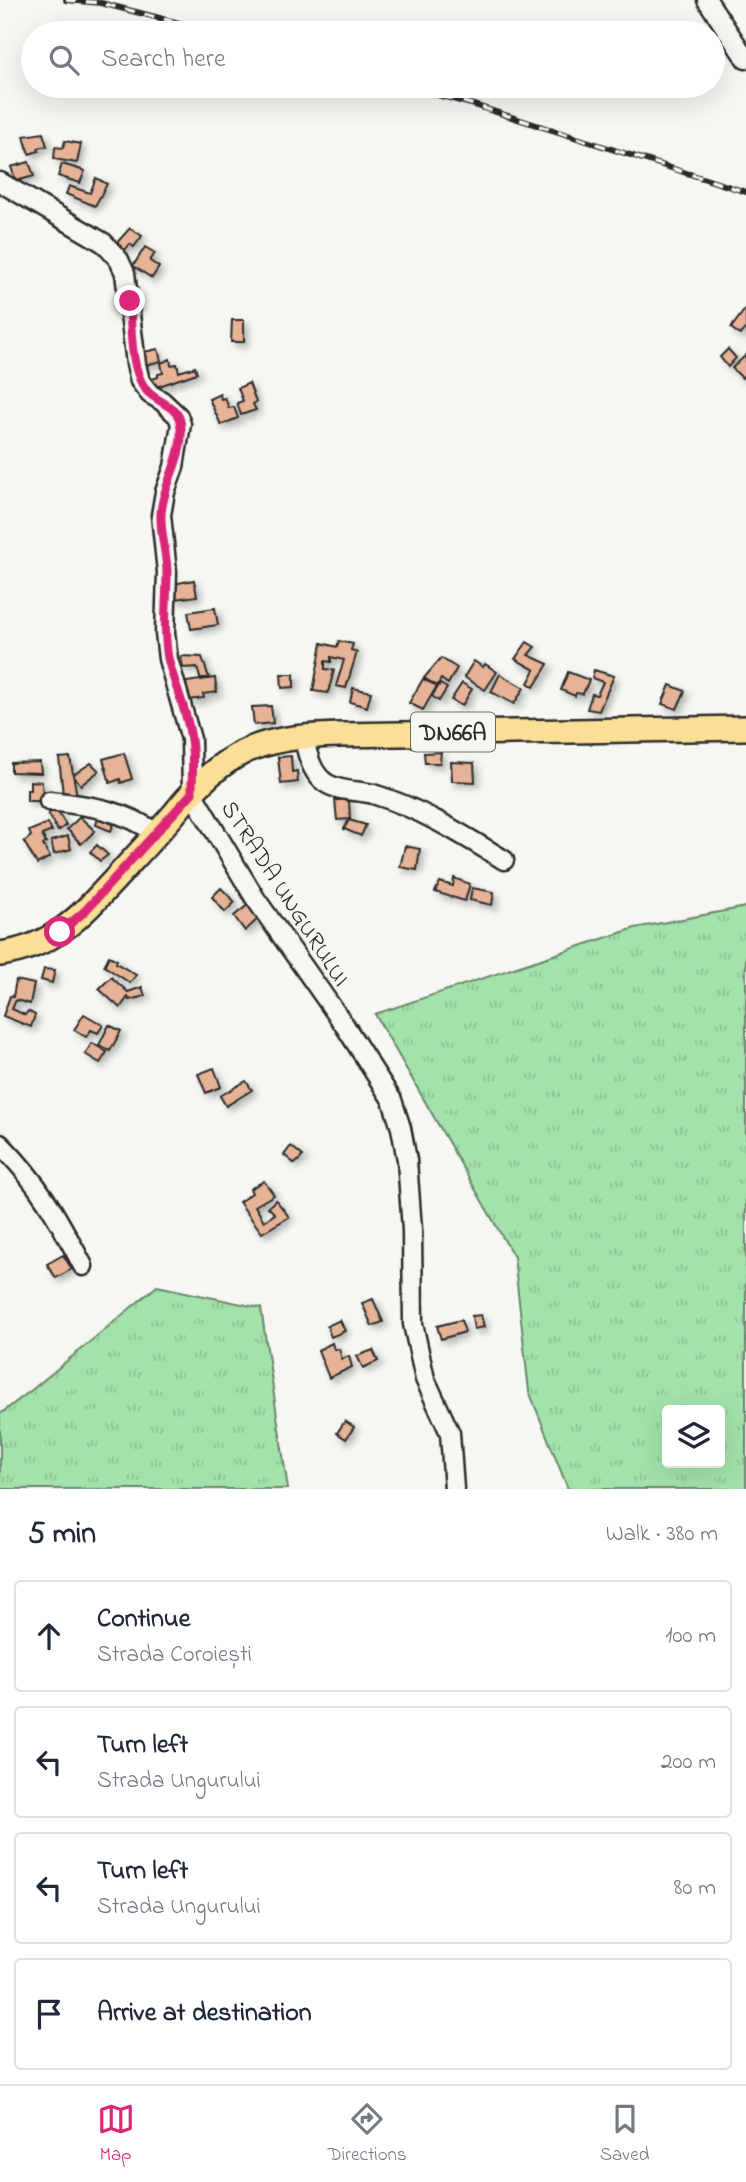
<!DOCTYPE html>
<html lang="en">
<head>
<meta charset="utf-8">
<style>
	:root { --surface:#fff; --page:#f2f2f3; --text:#1f2937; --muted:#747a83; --line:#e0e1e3; --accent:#db2777 }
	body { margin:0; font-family:"Indie Flower",sans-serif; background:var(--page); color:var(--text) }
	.controls { position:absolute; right:21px; bottom:21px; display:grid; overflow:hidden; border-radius:7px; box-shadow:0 7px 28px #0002 }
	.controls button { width:63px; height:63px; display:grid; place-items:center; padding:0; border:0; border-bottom:2px solid var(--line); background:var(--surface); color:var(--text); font:35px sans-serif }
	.stop { position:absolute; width:21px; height:21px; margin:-16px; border:5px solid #db2777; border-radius:50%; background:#fff }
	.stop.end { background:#db2777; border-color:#fff; box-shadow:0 2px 7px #0008 }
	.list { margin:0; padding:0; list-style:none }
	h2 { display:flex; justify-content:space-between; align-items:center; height:91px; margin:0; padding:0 28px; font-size:30px }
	h2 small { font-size:23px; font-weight:400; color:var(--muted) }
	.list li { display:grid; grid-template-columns:46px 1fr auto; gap:21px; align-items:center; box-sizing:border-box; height:112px; margin:0 14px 14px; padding:0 14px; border:2px solid var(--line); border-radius:7px }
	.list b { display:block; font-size:26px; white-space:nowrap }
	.list p { margin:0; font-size:23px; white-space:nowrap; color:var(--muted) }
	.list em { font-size:23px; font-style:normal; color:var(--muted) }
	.icon { flex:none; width:38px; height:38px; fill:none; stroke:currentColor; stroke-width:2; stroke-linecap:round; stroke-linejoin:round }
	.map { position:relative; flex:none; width:746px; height:1489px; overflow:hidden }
	.search { position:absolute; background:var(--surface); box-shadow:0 7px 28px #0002; left:21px; right:21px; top:21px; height:77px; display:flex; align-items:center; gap:18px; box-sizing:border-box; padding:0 24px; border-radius:38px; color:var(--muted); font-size:26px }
	.sheet { height:595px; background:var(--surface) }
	nav { display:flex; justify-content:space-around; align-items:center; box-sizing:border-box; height:98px; border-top:2px solid var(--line); background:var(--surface); font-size:19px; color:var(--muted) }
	nav a { display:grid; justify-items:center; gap:4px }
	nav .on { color:var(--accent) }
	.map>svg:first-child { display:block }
	.grass { fill:url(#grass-tufts); stroke:#67866b; stroke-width:2; fill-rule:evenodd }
	.building { fill:#e6b397; stroke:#2b2b2b; stroke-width:2; filter:url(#shadow) }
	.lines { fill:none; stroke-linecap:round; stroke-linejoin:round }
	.minor-casing { stroke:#2b2b2b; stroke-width:23 }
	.major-casing { stroke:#2b2b2b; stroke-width:28 }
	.minor { stroke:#f6f6f2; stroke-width:18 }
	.major { stroke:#fbdf96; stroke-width:23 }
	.rail-casing { stroke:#2b2b2b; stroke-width:6 }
	.rail { stroke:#f6f6f2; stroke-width:3.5; stroke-dasharray:10; stroke-linecap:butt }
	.route { stroke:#db2777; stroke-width:9 }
	.labels { text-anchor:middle; stroke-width:5; stroke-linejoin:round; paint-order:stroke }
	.shield { fill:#f6f6f2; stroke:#686867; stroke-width:2 }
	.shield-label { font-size:23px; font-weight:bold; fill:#2b2b2b }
	.street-label { font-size:24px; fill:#2b2b2b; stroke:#f6f6f2 }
</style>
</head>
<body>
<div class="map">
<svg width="746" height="1489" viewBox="0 0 746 1489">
	<defs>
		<pattern id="grass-tufts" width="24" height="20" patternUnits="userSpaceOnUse" patternTransform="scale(1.75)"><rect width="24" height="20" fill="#a3e2ab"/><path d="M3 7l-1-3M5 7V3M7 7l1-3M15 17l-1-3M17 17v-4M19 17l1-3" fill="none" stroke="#8cc293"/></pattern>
		<filter id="shadow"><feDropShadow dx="4" dy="4" stdDeviation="3.5" flood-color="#0004"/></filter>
	</defs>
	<rect width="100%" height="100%" fill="#f6f6f2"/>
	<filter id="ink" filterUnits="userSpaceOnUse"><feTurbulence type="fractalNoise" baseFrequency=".0143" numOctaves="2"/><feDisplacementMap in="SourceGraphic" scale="14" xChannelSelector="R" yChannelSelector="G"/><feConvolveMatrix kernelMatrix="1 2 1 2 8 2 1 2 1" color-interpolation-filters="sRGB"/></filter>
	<g filter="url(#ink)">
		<g class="grass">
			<path d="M746,907V1489H568L529,1391L514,1257L375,1014L635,928ZM667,1410H720V1463H667Z"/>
			<path d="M157,1286L261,1308L288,1489H0V1414L33,1389Z"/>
		</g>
		<g class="building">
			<path d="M43,133L47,146L38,148L39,151L29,154L24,136Z"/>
			<path d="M65,141L81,144L77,163L54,159L55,147L63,148Z"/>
			<path d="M29,162L34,176L16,181L11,167Z"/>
			<path d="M62,164L85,171L80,183L58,176Z"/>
			<path d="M96,178L107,184L95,206L66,194L69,186L90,193Z"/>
			<path d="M130,228L142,236L134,247L130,244L122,253L114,246Z"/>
			<path d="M145,247L155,253L150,261L159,267L152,278L133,266Z"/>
			<path d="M746,308V328L740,335L731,328Z"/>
			<path d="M232,320H244V342H231Z"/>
			<path d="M158,349L161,361L142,366L139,353Z"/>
			<path d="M728,349L736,358L728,367L720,357Z"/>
			<path d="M746,355V373L742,378L732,368Z"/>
			<path d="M170,359L171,365L177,364L179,372L195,367L197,373L156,387L152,379L158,377V374L163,373L161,363Z"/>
			<path d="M249,383L256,402L253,404L256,410L241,415L237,403L243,401L238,388Z"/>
			<path d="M220,394L221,399L225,398L229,408L234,407L238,418L221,425L209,399Z"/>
			<path d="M194,580L197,596L175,599L173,584Z"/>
			<path d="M215,608L218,625L191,629L188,612Z"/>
			<path d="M339,641L353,644L351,650L357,652L346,688L336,686L344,660L331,657V662L325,661V669L334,670L328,693L313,691L322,643L337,647Z"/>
			<path d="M527,642L535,647L528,655L548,664L534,687L528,683L535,670L515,659Z"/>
			<path d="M181,656L202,657L209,678H200L197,667L183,668Z"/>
			<path d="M441,658L457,668L448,684L441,679L437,686L424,678Z"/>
			<path d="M474,661L483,667L485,664L497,672L485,690L464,677Z"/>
			<path d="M594,670L614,676L599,711L587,709L592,694L597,695L603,682L592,678Z"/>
			<path d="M568,672L589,680L583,694L576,693L575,696L561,690Z"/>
			<path d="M281,674H294V687L282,688Z"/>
			<path d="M500,674L524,688L514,704L491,692Z"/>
			<path d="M215,678L217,692L203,694L204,698L189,700L186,682Z"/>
			<path d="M423,679L437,686L423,710L409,703Z"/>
			<path d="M462,683L472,689L462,706L451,700Z"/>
			<path d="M440,684L447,688L439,701L432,696Z"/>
			<path d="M670,685L685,691L677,709L662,704Z"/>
			<path d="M353,688L371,692L367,707L350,702Z"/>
			<path d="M271,706L273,723L254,725L252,707Z"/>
			<path d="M441,752L440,763H425L424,753Z"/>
			<path d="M124,753L132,779L121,783L120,779L110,783L103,759Z"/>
			<path d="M291,756L292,772L297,771L298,782L281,784L278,757Z"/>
			<path d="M70,757L77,796L63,794L59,758Z"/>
			<path d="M40,762L41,773L11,772V763Z"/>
			<path d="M451,762L474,763L475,782L452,781Z"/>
			<path d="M91,763L99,771L81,785L73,775Z"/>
			<path d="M30,781L42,782L43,801H27V790H30Z"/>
			<path d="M335,800H349L350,819L337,820Z"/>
			<path d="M56,809L66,825L58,831L48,814Z"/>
			<path d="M100,809L113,813L110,823L114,824L111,831L96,825Z"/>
			<path d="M80,817L95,831L81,844L67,829Z"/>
			<path d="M349,820L366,825L361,836L344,829Z"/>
			<path d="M48,823L52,831L42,835L46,843L43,845L50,857L37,864L24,842L31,836L29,831Z"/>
			<path d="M68,836L71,849L54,854L51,841Z"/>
			<path d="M97,845L108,855L100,861L90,852Z"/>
			<path d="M405,846L420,849L417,870L400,867Z"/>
			<path d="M454,878L470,884L465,901L435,892L440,882L453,886Z"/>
			<path d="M221,888L235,902L225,912L212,897Z"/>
			<path d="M472,888L494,892L492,905L470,900Z"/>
			<path d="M249,904L260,917L245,931L234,916Z"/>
			<path d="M109,956L117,960L116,963L136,975L130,983L104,966Z"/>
			<path d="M44,969L55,970L52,983L41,980Z"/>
			<path d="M111,977L128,992L142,987L145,996L129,1000L128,997L120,1008L99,989Z"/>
			<path d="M16,980L34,984L30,1004L16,1000L12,1009L25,1015L28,1011L35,1015L31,1027L3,1016L10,996L13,997Z"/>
			<path d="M84,1014L103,1025L98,1033L91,1030L86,1037L74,1030Z"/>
			<path d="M109,1025L121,1031L110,1051L99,1045Z"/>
			<path d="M92,1043L107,1052L100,1063L85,1054Z"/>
			<path d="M214,1068L221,1087L206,1093L198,1074Z"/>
			<path d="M246,1081L252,1090L226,1106L220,1096Z"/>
			<path d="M291,1146L303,1156L295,1164L284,1155Z"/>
			<path d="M264,1181L274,1195L255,1206L264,1221L275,1214L268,1207L276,1200L289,1217L262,1233L239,1202L252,1193L250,1189Z"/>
			<path d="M63,1255L72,1269L56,1278L47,1264Z"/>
			<path d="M373,1299L383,1322L372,1326L362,1303Z"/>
			<path d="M481,1315L484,1327L474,1329L472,1316Z"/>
			<path d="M340,1320L345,1331L331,1337L327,1326Z"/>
			<path d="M461,1320L465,1332L441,1339L437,1326Z"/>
			<path d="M332,1343L334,1349H339L342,1359L349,1356L352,1367L329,1378L318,1350Z"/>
			<path d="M373,1350L378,1361L363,1368L357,1356Z"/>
			<path d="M345,1421L354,1427L346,1439L337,1433Z"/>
		</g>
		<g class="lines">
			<g class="minor-casing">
				<g id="minor">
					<path d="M707,0L746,59"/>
					<path d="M0,182L104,243L119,260L125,273L136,364L140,381L150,394L162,401L178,416L181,424L174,467L165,492L161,515L167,572L165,633L168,659L191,739L192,793L255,898L345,1026L392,1100L401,1128L407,1160L412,1230L413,1324L425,1379L450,1433L454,1489"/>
					<path d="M303,736C307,751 310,769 322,780C335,792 357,790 373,794C420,808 463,835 504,860"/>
					<path d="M49,801C87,805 125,810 157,834"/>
					<path d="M0,1144C39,1183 58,1218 83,1266"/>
				</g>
			</g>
			<g class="major-casing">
				<path id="major" d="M0,954C54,947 82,915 117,877C136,856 156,835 174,814C192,792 211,770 236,756C267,738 305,736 340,735L746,728"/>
			</g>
			<use href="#minor" class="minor"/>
			<use href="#major" class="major"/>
			<g class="rail-casing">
				<g id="rail">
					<path d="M66,0L101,3L218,33"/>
					<path d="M405,86L471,104L746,192"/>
				</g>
			</g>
			<use href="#rail" class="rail"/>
		</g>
	</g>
	<g class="lines" filter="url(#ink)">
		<path class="route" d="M60,932L84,912L192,793C192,776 194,757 191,740C188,712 174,685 168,658C163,629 167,601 167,573C167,553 160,534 161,515C162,484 187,453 180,421C177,407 159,402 149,393C130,375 131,327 130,301"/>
	</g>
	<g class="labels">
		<rect class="shield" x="411" y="712.5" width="84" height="39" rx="5"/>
		<g class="shield-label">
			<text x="453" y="740">DN66A</text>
		</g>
		<g class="street-label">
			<text transform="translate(286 893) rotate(57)" y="8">STRADA UNGURULUI</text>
		</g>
	</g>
</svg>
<div class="controls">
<button><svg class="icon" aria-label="layers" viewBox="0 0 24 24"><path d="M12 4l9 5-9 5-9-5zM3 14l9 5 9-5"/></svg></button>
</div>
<div class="stop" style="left:60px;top:932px"></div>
<div class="stop end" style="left:130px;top:301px"></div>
<div class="search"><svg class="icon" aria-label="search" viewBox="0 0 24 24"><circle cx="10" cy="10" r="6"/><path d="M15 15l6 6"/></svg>Search here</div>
</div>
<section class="sheet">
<h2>5 min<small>Walk · 380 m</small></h2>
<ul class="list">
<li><svg class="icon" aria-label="ahead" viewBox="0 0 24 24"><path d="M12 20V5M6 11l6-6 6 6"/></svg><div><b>Continue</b><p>Strada Coroiești</p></div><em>100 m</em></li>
<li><svg class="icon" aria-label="left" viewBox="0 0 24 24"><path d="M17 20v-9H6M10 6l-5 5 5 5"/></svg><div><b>Turn left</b><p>Strada Ungurului</p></div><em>200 m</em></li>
<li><svg class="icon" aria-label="left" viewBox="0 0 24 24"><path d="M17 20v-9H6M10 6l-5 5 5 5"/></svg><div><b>Turn left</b><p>Strada Ungurului</p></div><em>80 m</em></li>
<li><svg class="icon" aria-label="arrive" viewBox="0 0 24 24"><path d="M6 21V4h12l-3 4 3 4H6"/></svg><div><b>Arrive at destination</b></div></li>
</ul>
</section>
<nav>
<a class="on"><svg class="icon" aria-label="map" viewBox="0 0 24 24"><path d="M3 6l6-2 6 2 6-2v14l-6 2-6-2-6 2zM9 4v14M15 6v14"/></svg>Map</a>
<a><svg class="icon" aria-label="directions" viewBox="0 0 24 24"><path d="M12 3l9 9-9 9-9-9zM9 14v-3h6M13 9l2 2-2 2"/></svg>Directions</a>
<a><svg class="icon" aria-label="saved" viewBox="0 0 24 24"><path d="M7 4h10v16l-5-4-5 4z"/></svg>Saved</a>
</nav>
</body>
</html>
